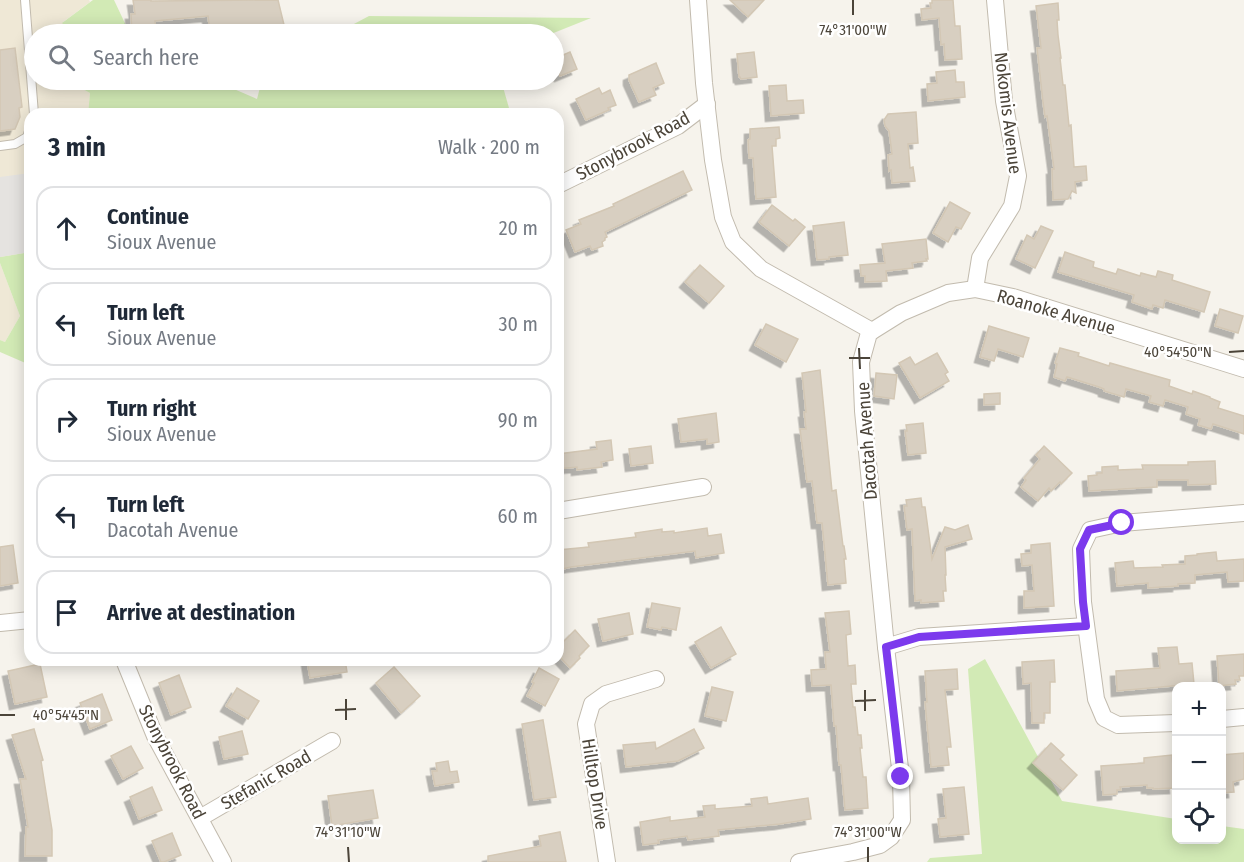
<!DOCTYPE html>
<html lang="en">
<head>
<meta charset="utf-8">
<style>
	:root { --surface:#fff; --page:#f6f6f7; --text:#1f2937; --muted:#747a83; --line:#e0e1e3 }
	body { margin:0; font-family:"Fira Sans Condensed",sans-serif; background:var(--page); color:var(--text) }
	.controls { position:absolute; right:18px; bottom:18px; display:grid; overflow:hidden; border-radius:12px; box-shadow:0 3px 15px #0003 }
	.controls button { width:54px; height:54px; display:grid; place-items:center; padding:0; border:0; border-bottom:2px solid var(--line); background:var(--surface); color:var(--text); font:30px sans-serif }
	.stop { position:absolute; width:18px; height:18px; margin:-14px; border:4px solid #7c3aed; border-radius:50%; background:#fff }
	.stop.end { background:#7c3aed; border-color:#fff; box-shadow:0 2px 6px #0008 }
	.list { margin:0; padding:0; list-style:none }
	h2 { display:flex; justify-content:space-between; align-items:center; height:78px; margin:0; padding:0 24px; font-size:26px }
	h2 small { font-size:20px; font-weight:400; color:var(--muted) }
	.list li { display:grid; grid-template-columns:39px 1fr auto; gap:18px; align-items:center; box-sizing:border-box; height:84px; margin:0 12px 12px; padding:0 12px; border:2px solid var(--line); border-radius:18px }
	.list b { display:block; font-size:22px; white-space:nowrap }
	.list p { margin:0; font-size:20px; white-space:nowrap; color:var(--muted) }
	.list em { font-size:20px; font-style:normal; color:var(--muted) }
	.icon { flex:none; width:33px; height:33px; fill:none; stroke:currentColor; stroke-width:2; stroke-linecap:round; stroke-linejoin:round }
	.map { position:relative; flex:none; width:1244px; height:862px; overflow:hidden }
	.search { position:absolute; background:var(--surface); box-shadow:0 3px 15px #0003; left:24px; top:24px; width:540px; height:66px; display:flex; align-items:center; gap:15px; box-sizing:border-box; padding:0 21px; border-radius:33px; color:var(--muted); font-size:22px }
	.panel { position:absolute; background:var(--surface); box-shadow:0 3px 15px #0003; left:24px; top:108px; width:540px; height:558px; border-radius:18px }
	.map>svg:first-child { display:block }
	.education { fill:#efe8d6 }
	.green { fill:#d2eab5 }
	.parking { fill:#e5e3e0 }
	.building { fill:#d8cfc1; stroke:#d3c7b4; stroke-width:1.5; filter:url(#shadow) }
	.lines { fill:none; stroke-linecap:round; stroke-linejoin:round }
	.lane-casing { stroke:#c2bbae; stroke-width:10 }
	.street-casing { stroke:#c2bbae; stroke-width:18 }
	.lane { stroke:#fff; stroke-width:8 }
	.street { stroke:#fff; stroke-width:16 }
	.route { stroke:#7c3aed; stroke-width:8 }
	.ticks { fill:none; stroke:#4b4439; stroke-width:2 }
	.labels { text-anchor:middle; stroke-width:5; stroke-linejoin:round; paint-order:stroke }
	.street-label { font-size:18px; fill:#4b4439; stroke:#fff }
	.ticks-label { font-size:15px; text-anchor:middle; fill:#4b4439; stroke:#fff; stroke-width:5; stroke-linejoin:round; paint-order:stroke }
</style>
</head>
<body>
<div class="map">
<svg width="1244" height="862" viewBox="0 0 1244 862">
	<defs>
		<filter id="shadow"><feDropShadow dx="-5.5" dy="5.5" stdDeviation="0" flood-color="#0004"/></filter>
	</defs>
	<rect width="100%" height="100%" fill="#f6f3ec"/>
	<g class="education">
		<path d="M0,0H89L90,2L63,22L71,32V34H34V80H74L75,85L90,93L88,114H30V252L0,257Z"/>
		<path d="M0,263L20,316L5,342L0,340Z"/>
	</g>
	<g class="green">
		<path d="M93,0H114L130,34H71V32L62,23Z"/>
		<path d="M369,16L591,18L551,34H335Z"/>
		<path d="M74,80H213L257,99L262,80H501L509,108L498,114H298L297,113V114H88L90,93L75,85Z"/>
		<path d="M30,252V365L0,352V340L5,342L20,316L0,263V257Z"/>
		<path d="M985,659L1062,801L1176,819V840H1222V826L1244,829V862H927L930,858L982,854L968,669Z"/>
	</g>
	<path class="parking" d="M30,173V252L0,257V177Z"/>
	<g class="building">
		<path d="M133,0H151V1L278,0L285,29L261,34H257L256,27L210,32L208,16L155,21L156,32L132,33L131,14H135Z"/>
		<path d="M730,0H764L748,17Z"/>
		<path d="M932,0H953L955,26H960L962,59L945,60L944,44L941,45L939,18L922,20L921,9L931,8L930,3H932Z"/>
		<path d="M1058,3L1059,20H1057L1058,35L1061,58H1060L1063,85H1065L1069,126L1071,125L1074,167L1086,166L1087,180L1075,182L1076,193L1072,191L1068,199L1053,200L1052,169H1054L1047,116L1045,117L1043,102L1037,48H1041L1036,6Z"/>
		<path d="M15,48L22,107L19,108L20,117L15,129L0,131V50Z"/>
		<path d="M570,52L577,69L560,76L554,59Z"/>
		<path d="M754,52L757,77L741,79L740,77H739L737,54Z"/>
		<path d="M656,63L664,83L653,88L656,95L639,102L629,80V75Z"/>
		<path d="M955,70L956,82H964L965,97L928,101L927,84L937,83L936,72Z"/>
		<path d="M786,85L787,101L803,100L804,113L771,116L769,86Z"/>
		<path d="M599,88L602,94L610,90L616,105L608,108L609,110L586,120L576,99Z"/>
		<path d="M916,112L918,143L908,144L910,168L913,167L915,181L892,183L891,170L889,171L888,155L892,154L889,131L885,126L884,120L888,114Z"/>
		<path d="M779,127L780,138L776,139V146H772L776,197L756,199L753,158H749L748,140L750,139V129Z"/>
		<path d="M683,171L692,190L605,232L607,237L605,238V240L602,242L603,246L592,250L590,246L575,252L566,230L581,224L579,220L614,206L613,204Z"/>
		<path d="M950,202L970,213L961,229L956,227L948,242L933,233Z"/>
		<path d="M772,205L793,221L795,219L805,227L789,246L759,222Z"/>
		<path d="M844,222L848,255L829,257V259L817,260L813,226Z"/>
		<path d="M1041,226L1053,231L1035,268L1016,259L1027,235L1034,239Z"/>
		<path d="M926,239L928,259H926L927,261L912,263L913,268L886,271L887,281L865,282V276H861L860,265L885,263L882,244Z"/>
		<path d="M1065,252L1094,262L1093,267L1116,274L1118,269L1140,276L1141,273L1156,277L1158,271L1173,275L1172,280L1210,292L1204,312L1165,300L1163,308L1153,305L1152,309L1132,302L1134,295L1058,272Z"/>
		<path d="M700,265L724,286L709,303L685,282Z"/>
		<path d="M1220,309L1243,316L1238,333L1215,326Z"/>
		<path d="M766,324L798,339L786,362L755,345Z"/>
		<path d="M989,326L1029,338L1023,357L998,349L994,361L980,357Z"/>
		<path d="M1060,348L1079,353L1078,356L1097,362L1109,366L1110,363L1170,380L1169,386L1192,394L1193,391L1210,397V398L1220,402L1218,408L1244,416V434L1213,424L1211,429L1198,425L1200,419L1186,414L1188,407L1165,400L1163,406L1149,402L1151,396L1126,389L1124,397L1104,391V389L1099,387L1067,377L1065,381L1054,377L1057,364L1055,363Z"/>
		<path d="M937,353L948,372L945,374L949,381L920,398L899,363L910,357L915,365Z"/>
		<path d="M820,370L832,491L836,490L843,546H844L846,559H844L846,583L828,585L822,523H817L812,481L807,482L800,429H806L804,412H806L802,373Z"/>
		<path d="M876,373L897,375L894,399L874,396Z"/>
		<path d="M1000,393V404L984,405V394Z"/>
		<path d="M716,413L719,442L707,444V439L681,442L678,419Z"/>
		<path d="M923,423L926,453L908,455L905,431H907L906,425Z"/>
		<path d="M611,440L613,460L601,462L602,467L577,470V467L558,469V454L597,449L596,442Z"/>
		<path d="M651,446L653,463L631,466L629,449Z"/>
		<path d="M1044,446L1072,473L1061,484L1060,482L1051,491L1049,488L1038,501L1021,487L1026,480L1024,478L1040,459L1036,455Z"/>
		<path d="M1215,461L1216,484L1188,485V480H1157V487L1089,491L1088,476L1097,475V473H1102V467L1118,466V470L1143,469L1142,465H1188V462Z"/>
		<path d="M921,498L922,507H925L932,559L945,527L955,530L968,525L972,539L945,547L946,575H945L946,591H943L944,601L921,603V600L915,601L912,529L907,530L904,506H907L906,500Z"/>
		<path d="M707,528L708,536L721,534L724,553L696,558L695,551L571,567L558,570V550L589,547L588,543L636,537L635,533L662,529V532L674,531V533Z"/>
		<path d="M1050,543L1054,606L1024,608V591H1034L1032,565L1022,566L1021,554L1031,553V545Z"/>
		<path d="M13,545L18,583L0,586V547Z"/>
		<path d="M1216,552L1217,561L1244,559V581L1228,582L1227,572L1195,575V583L1178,584V586L1148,588V583L1117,586L1115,563L1133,561L1134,568L1163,567L1162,565L1185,564V556L1197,555V554Z"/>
		<path d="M652,603L680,608L676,630L662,627L661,630L647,627Z"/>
		<path d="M849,611L851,634L846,635L848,666L855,665L856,684H851L853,707H855L858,735H861L862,748H860L863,777H866L868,808L845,810L841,765H839L836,726H834L831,685L812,686L811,670L826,669L825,652H830L825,613Z"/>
		<path d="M629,613L633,634L603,641L598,619Z"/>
		<path d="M721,627L736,654L711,668L695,642Z"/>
		<path d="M575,630L589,646L579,656L580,658L570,668L558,655V647Z"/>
		<path d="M1177,647L1179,664L1192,663L1194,684L1117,691L1116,671L1160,668L1158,648Z"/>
		<path d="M1244,654V676H1239L1240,680H1235L1236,684L1219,686L1217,656Z"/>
		<path d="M307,660H345L347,672L310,678Z"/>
		<path d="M1054,660L1055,682H1050V713H1044V723H1032L1031,683L1023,684L1022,662Z"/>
		<path d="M40,664L47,697L15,704L8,671Z"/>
		<path d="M394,667L420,696L401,713L376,683Z"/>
		<path d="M539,668L559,679L545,706L527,696L534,683L532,682Z"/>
		<path d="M957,669L958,689L945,690L951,747H947L949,765L931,767L925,702H927L925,671Z"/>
		<path d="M179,675L191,707L171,715L159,683Z"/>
		<path d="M712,687L733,692L726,721L705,716Z"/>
		<path d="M237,688L259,701L248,719L226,706Z"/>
		<path d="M102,694L112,720L90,729L80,703Z"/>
		<path d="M543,720L556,797L534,800L522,724Z"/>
		<path d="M34,729L43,760L41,761L52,830V856H25L26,827H28L20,779H26L12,735Z"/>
		<path d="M694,729L704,748L678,761L626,767L623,745L655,742L656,749Z"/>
		<path d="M242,731L248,754L224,759L219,737Z"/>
		<path d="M1051,743L1064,755L1060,759L1077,775L1063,790L1033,763Z"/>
		<path d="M131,746L143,768L123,779L111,756Z"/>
		<path d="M1244,753V779L1233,782L1234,792L1221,793V755Z"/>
		<path d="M1172,755L1175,788L1153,789V788H1147V785L1120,787L1121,790H1117V794L1103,795L1101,766L1144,763V758Z"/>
		<path d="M448,761L450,772L457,771L459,782L435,786L432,771H437L436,763Z"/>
		<path d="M152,787L162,810L139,819L130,797Z"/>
		<path d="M964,787L969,834L940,837L938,819L946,818L943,789Z"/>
		<path d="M373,790L378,818L332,826L328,796Z"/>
		<path d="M767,797L768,804L808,798L811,819L780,824L718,830L719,836L688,840L687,836L658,840L659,843L643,845L640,822L670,817V821L705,817L703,806L715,805V809L752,806L751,799Z"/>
		<path d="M560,832L566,862H488V856L541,846L539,836Z"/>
		<path d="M172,833L181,855L164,862H161L152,841Z"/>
	</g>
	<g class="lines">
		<g class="lane-casing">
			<g id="lane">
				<path d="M25,0L34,114"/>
				<path d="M0,146L15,144L27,137L30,128"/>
			</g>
		</g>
		<g class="street-casing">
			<g id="street">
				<path d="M698,0L704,83L713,160L723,217L733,242L761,269L872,331"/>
				<path d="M558,185L678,126L707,104"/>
				<path d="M975,289L980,258L1012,206L1018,176L1004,101L995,0"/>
				<path d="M558,511L703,487"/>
				<path d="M0,623L30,620"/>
				<path d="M886,647L919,637L1086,626"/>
				<path d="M124,660L155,736L223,862"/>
				<path d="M1222,719L1244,717"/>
				<path d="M1176,723L1118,725L1104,718L1096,699L1083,602L1081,549L1090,530L1122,523L1244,513"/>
				<path d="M200,818L332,741"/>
				<path d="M607,862L586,724L592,704L606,694L656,679"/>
				<path d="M799,862L853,852L880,845L891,837L902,820L901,777L886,647L863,411L861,362L869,333L901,313L948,293L975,289L1013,297L1244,369"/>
			</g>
		</g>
		<use href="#lane" class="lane"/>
		<use href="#street" class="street"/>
	</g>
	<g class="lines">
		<path class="route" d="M901,777L886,647L919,637L1086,626L1083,602L1080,549L1089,530L1122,523"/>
	</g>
	<path class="ticks" d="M853,0V15M859,348L860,369M1229,352L1244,351M849,358H870M865,690V711M346,699V720M855,701L876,700M335,710L356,709M0,715H15M348,847L349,862M868,847V862"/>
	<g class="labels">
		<g class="street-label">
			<text transform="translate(1008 113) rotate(83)" y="6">Nokomis Avenue</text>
			<text transform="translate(633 146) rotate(-28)" y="6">Stonybrook Road</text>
			<text transform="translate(1056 312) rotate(16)" y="6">Roanoke Avenue</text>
			<text transform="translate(867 441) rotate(-94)" y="6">Dacotah Avenue</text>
			<text transform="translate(172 762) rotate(63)" y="6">Stonybrook Road</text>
			<text transform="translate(266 780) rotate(-30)" y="6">Stefanic Road</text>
			<text transform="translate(595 784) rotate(81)" y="6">Hilltop Drive</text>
		</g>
	</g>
	<g class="ticks-label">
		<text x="853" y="35">74°31'00"W</text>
		<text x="1178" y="357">40°54'50"N</text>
		<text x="66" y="720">40°54'45"N</text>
		<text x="348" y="837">74°31'10"W</text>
		<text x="868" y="837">74°31'00"W</text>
	</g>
</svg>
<div class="controls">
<button>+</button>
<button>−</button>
<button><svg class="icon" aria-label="locate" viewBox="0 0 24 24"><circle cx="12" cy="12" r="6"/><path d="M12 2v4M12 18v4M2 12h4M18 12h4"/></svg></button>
</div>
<div class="stop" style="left:1122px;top:523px"></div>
<div class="stop end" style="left:901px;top:777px"></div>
<div class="search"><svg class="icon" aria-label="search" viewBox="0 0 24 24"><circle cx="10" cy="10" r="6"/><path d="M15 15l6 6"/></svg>Search here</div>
<section class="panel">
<h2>3 min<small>Walk · 200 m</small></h2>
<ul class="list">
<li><svg class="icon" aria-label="ahead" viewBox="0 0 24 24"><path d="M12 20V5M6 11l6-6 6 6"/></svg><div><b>Continue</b><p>Sioux Avenue</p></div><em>20 m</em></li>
<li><svg class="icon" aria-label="left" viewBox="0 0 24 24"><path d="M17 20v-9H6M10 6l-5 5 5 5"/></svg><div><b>Turn left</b><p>Sioux Avenue</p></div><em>30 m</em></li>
<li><svg class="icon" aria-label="right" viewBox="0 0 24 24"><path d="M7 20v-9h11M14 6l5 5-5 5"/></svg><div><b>Turn right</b><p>Sioux Avenue</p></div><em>90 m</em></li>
<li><svg class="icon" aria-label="left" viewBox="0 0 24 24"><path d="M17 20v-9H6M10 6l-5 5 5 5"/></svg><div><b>Turn left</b><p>Dacotah Avenue</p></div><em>60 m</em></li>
<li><svg class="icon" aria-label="arrive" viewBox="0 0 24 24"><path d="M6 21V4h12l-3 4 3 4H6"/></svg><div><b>Arrive at destination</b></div></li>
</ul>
</section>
</div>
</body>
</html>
